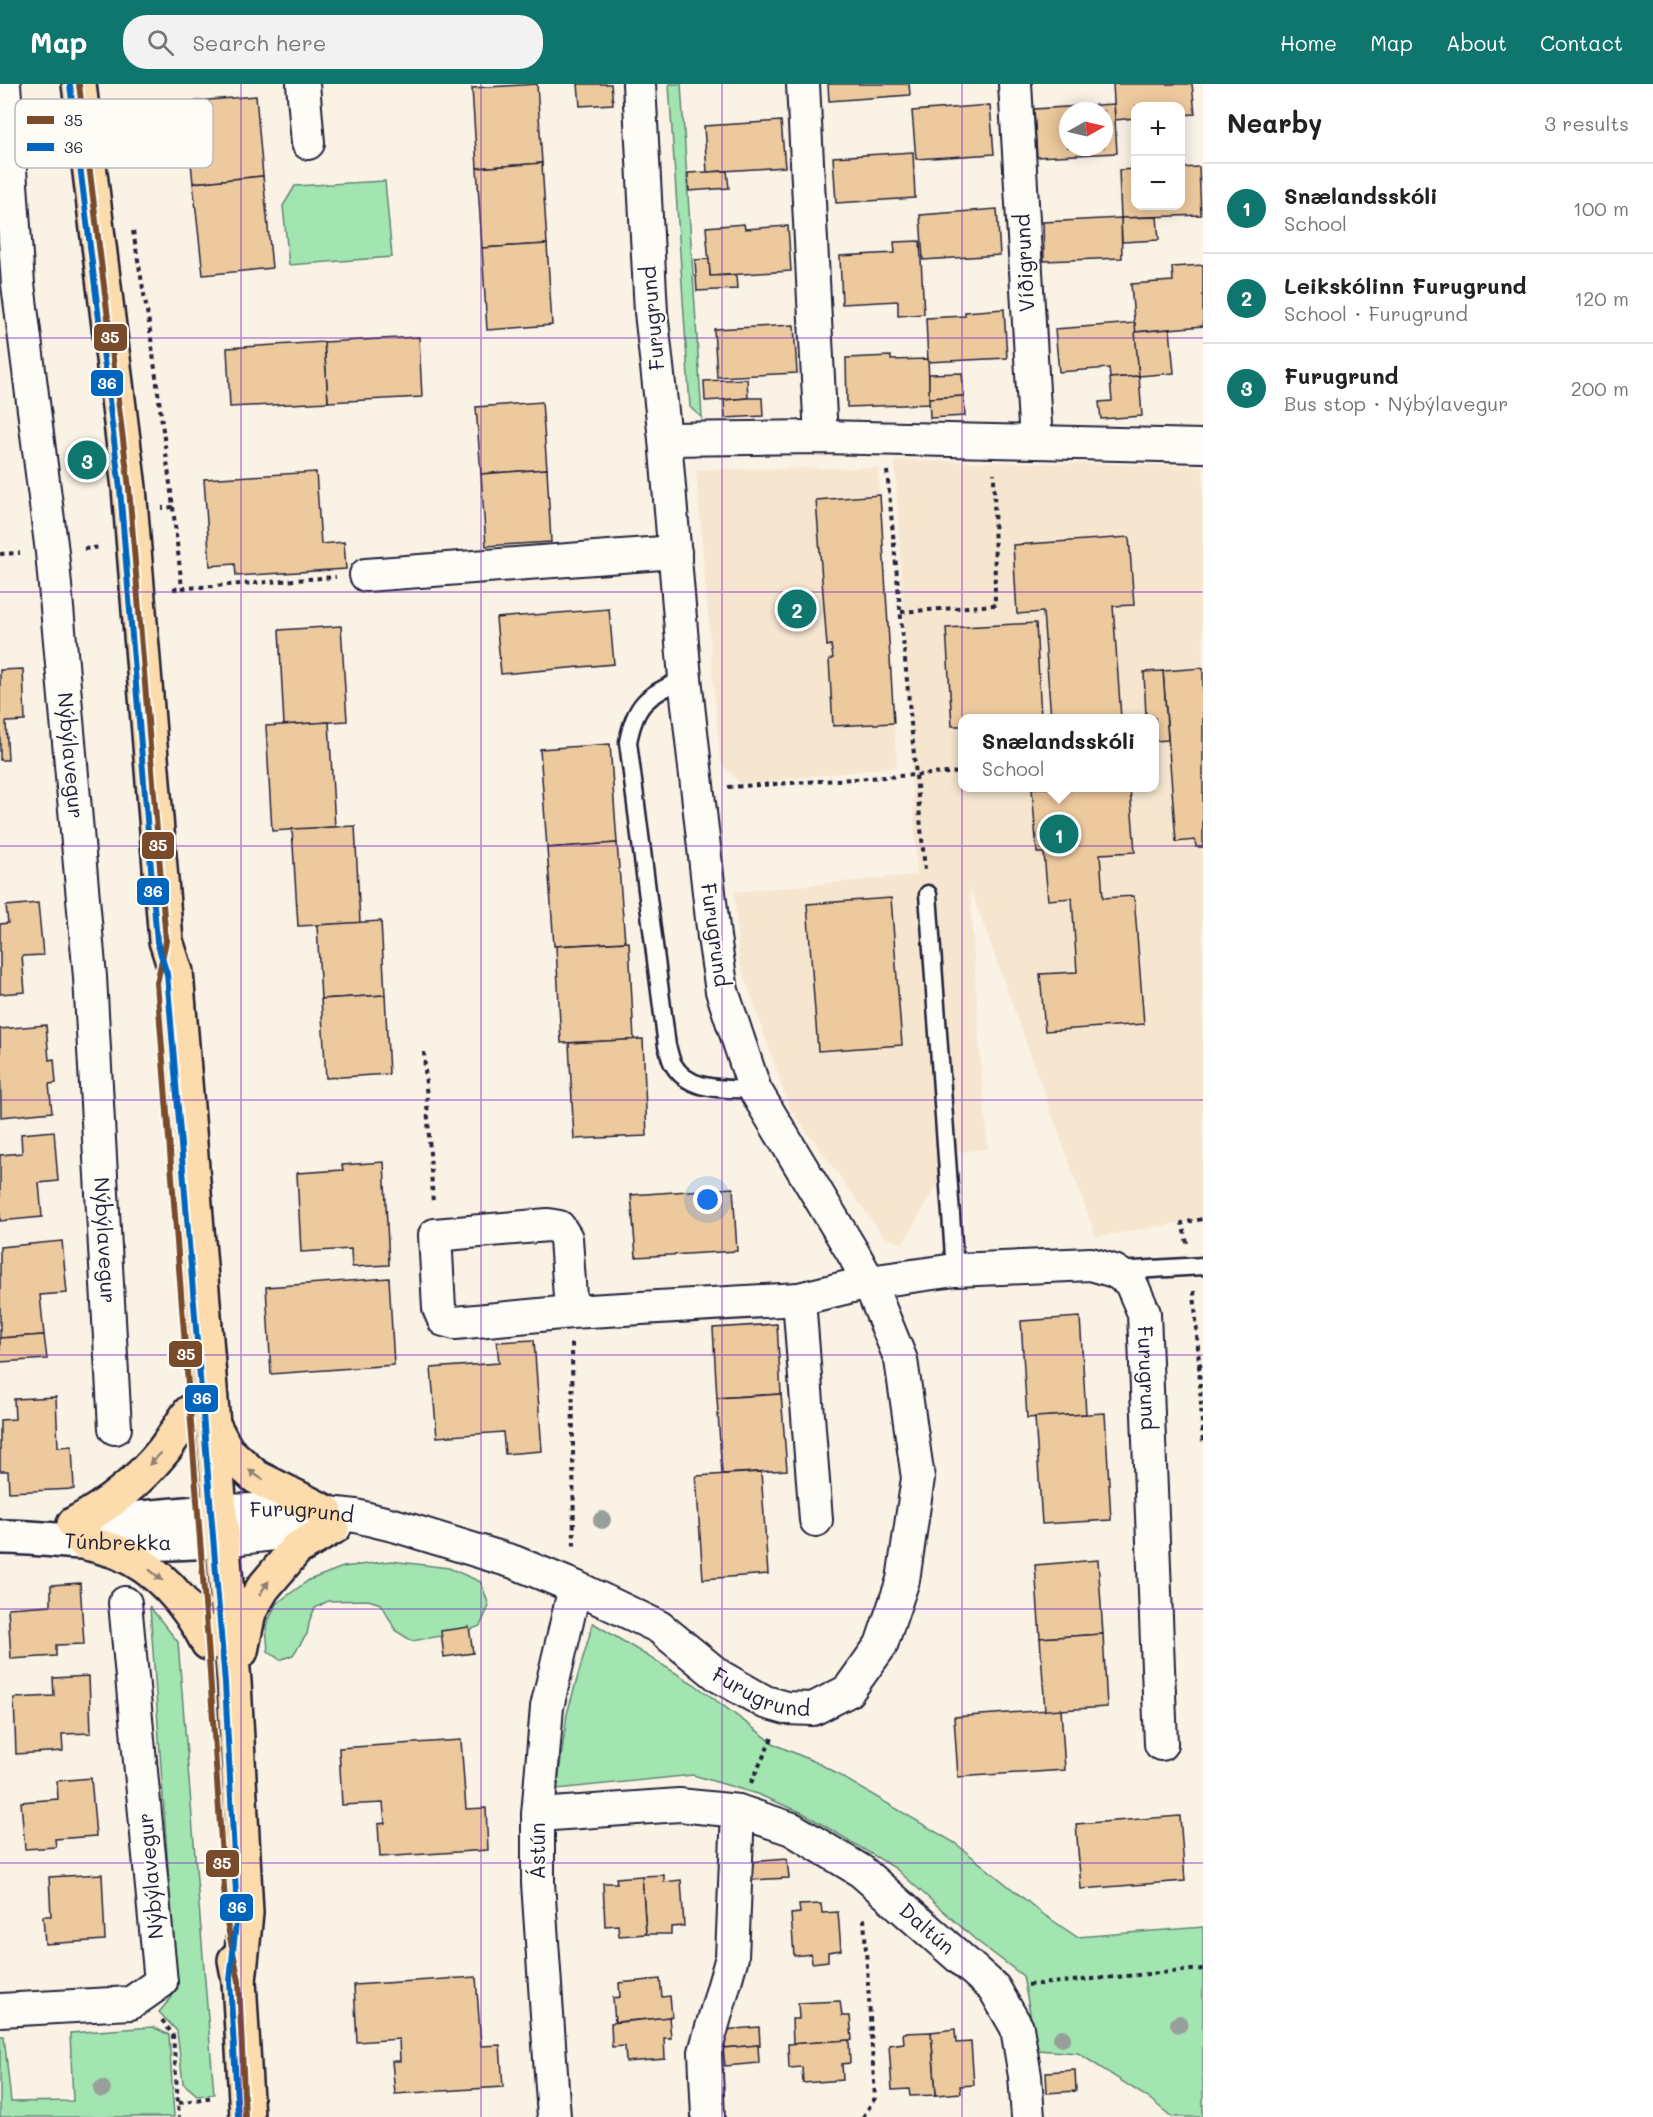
<!DOCTYPE html>
<html lang="en">
<head>
<meta charset="utf-8">
<style>
	:root { --surface:#fff; --page:#f2f2f2; --text:#222; --muted:#767676; --line:#e0e0e0; --accent:#0f766e }
	body { margin:0; font-family:Mali,sans-serif; background:var(--page); color:var(--text) }
	.controls { position:absolute; right:18px; top:18px; display:grid; overflow:hidden; border-radius:12px; box-shadow:0 3px 15px #0003 }
	.controls button { width:54px; height:54px; display:grid; place-items:center; padding:0; border:0; border-bottom:2px solid var(--line); background:var(--surface); color:var(--text); font:30px sans-serif }
	.compass { position:absolute; left:1059px; top:18px; width:54px; height:54px; border-radius:50%; background:var(--surface); box-shadow:0 3px 15px #0003; rotate:82deg }
	.you { position:absolute; left:708px; top:1116px; width:21px; height:21px; margin:-15px; border:4px solid #fff; border-radius:50%; background:#1a73e8; box-shadow:0 0 0 9px #1a73e833 }
	.badge { display:grid; place-items:center; width:39px; height:39px; border-radius:50%; background:var(--accent); color:#fff; font-size:20px; font-weight:700 }
	.pin { position:absolute; translate:-50% -50%; border:3px solid #fff; box-shadow:0 2px 6px #0006 }
	.popup { position:absolute; left:958px; top:630px; width:201px; height:78px; box-sizing:border-box; display:grid; place-content:center; border-radius:12px; background:var(--surface); filter:drop-shadow(0 2px 4px #0005); font-size:20px; white-space:nowrap; color:var(--muted) }
	.popup b { font-size:22px; color:var(--text) }
	.popup::after { content:''; position:absolute; left:50%; top:100%; margin-left:-12px; border:12px solid transparent; border-top-color:var(--surface) }
	.list { margin:0; padding:0; list-style:none }
	h2 { display:flex; justify-content:space-between; align-items:center; height:78px; margin:0; padding:0 24px; font-size:26px }
	h2 small { font-size:20px; font-weight:400; color:var(--muted) }
	.list li { display:grid; grid-template-columns:39px 1fr auto; gap:18px; align-items:center; box-sizing:border-box; height:90px; padding:0 24px; border-top:2px solid var(--line) }
	.list b { display:block; font-size:22px; white-space:nowrap }
	.list p { margin:0; font-size:20px; white-space:nowrap; color:var(--muted) }
	.list em { font-size:20px; font-style:normal; color:var(--muted) }
	.icon { flex:none; width:33px; height:33px; fill:none; stroke:currentColor; stroke-width:2; stroke-linecap:round; stroke-linejoin:round }
	.map { position:relative; flex:none; width:1203px; height:2033px; overflow:hidden }
	header { display:flex; align-items:center; gap:36px; box-sizing:border-box; height:84px; padding:0 30px; background:var(--accent); color:#fff }
	header strong { font-size:28px }
	nav { display:flex; gap:33px; margin-inline-start:auto; font-size:21px }
	.search { width:420px; height:54px; background:var(--page); display:flex; align-items:center; gap:15px; box-sizing:border-box; padding:0 21px; border-radius:24px; color:var(--muted); font-size:22px }
	main { display:flex }
	aside { flex:1; background:var(--surface) }
	.map>svg:first-child { display:block }
	.built { fill:#f6e6d0; fill-rule:evenodd }
	.green { fill:#a2e5b0; stroke:#628476; stroke-width:1.5 }
	.building { fill:#edc99e; stroke:#22223b; stroke-width:1.5; fill-rule:evenodd }
	.lines { fill:none; stroke-linecap:round; stroke-linejoin:round }
	.lane-casing { stroke:#22223b; stroke-width:21 }
	.street-casing { stroke:#22223b; stroke-width:36 }
	.secondary-casing { stroke:#22223b; stroke-width:38 }
	.primary-casing { stroke:#22223b; stroke-width:38 }
	.path { stroke:#22223b; stroke-width:4; stroke-dasharray:4.5 4.5; stroke-linecap:butt }
	.lane { stroke:#fdfcf7; stroke-width:16 }
	.street { stroke:#fdfcf7; stroke-width:32 }
	.secondary { stroke:#fdfcf7; stroke-width:33 }
	.primary { stroke:#fcdcac; stroke-width:33 }
	.bus-1-casing { stroke:#fdfcf7; stroke-width:10 }
	.bus-2-casing { stroke:#fdfcf7; stroke-width:10 }
	.bus-1 { stroke:#7a4b2a; stroke-width:6 }
	.bus-2 { stroke:#0065bd; stroke-width:6 }
	.tree { fill:#98a09b }
	.oneway { fill:#8f7f74 }
	.grid { fill:none; stroke:#7b2cbf; stroke-width:1.5; stroke-opacity:0.55 }
	.labels { text-anchor:middle; stroke-width:4.5; stroke-linejoin:round; paint-order:stroke }
	.street-label { font-size:21px; fill:#22223b; stroke:#fdfcf7 }
	.key { fill:#fdfcf7; stroke:#bbbbbf; stroke-width:1.5 }
	.key-label { font-size:16px; fill:#22223b }
	.line-badge { stroke:#fdfcf7; stroke-width:2 }
	.badge-label { font-size:16px; text-anchor:middle; font-weight:bold; fill:#fff }
</style>
</head>
<body>
<header>
<strong>Map</strong>
<div class="search"><svg class="icon" aria-label="search" viewBox="0 0 24 24"><circle cx="10" cy="10" r="6"/><path d="M15 15l6 6"/></svg>Search here</div>
<nav><a>Home</a><a>Map</a><a>About</a><a>Contact</a></nav>
</header>
<main>
<div class="map">
<svg width="1203" height="2033" viewBox="0 0 1203 2033">
	<rect width="100%" height="100%" fill="#faf2e5"/>
	<filter id="ink" filterUnits="userSpaceOnUse"><feTurbulence type="fractalNoise" baseFrequency=".0167" numOctaves="2"/><feDisplacementMap in="SourceGraphic" scale="12" xChannelSelector="R" yChannelSelector="G"/><feConvolveMatrix kernelMatrix="1 2 1 2 8 2 1 2 1" color-interpolation-filters="sRGB"/></filter>
	<g filter="url(#ink)">
		<g class="built">
			<path d="M895,376L1203,382V1135L1096,1153L970,803L979,956L988,1065L956,1068L903,1159L884,1153L789,1023L739,876L734,808L917,791ZM963,634H1155V704H963Z"/>
			<path d="M878,384L897,683L741,700L720,678L696,385Z"/>
		</g>
		<g class="green">
			<path d="M669,0H681L702,334L690,323Z"/>
			<path d="M385,97L392,173L289,181L283,122L295,102Z"/>
			<path d="M391,1477L449,1484L481,1498L489,1522L480,1542L464,1548L412,1557L396,1547L381,1520L368,1516L328,1517L315,1524L310,1535L307,1550L293,1571L280,1576L268,1567L266,1542L276,1520L309,1496L343,1483Z"/>
			<path d="M150,1523L178,1558L214,2010L197,2011L183,1999L177,1947L159,1928L172,1913L176,1901Z"/>
			<path d="M593,1539L694,1600L776,1661L820,1680L955,1759L1043,1830L1077,1853L1203,1843V2033H1172L1150,2015L1078,1969L1037,1966L1023,1892L977,1857L895,1784L803,1729L757,1710L693,1691L557,1705L567,1630Z"/>
			<path d="M153,1943L169,1951L174,2033H0V1952H4L11,2018L73,2017L70,1949Z"/>
		</g>
		<g class="building">
			<path d="M537,0L542,79L477,84L472,4Z"/>
			<path d="M578,0H611L613,20L580,22Z"/>
			<path d="M828,0H909L910,11L829,17Z"/>
			<path d="M1113,0H1192L1195,30L1180,31V22H1136V34L1115,36Z"/>
			<path d="M256,12L263,92L193,99L185,18Z"/>
			<path d="M1114,20L1117,69L1037,73L1034,25ZM1068,27H1104V63H1068Z"/>
			<path d="M990,21L994,70L916,75L912,27Z"/>
			<path d="M781,37L785,83L707,88L704,42Z"/>
			<path d="M913,68L915,114L836,119L833,73Z"/>
			<path d="M542,79L547,160L482,164L477,84Z"/>
			<path d="M1199,83L1201,131L1121,134L1119,86L1136,85V122H1180V84Z"/>
			<path d="M727,87L729,104L689,107L688,89Z"/>
			<path d="M263,92L272,184L203,191L193,99Z"/>
			<path d="M997,125L1000,171L923,176L920,131Z"/>
			<path d="M1157,133L1159,156L1122,158L1121,134Z"/>
			<path d="M1121,134L1122,174L1044,177L1043,138Z"/>
			<path d="M744,140L745,145L788,142L791,187L710,192L706,143Z"/>
			<path d="M920,157L924,230L898,232V217L842,220L840,172L895,169L894,158Z"/>
			<path d="M547,160L552,241L487,246L482,164Z"/>
			<path d="M709,175L710,192L736,191L737,205L697,207L695,176Z"/>
			<path d="M1203,181V242L1135,248L1131,200L1173,197L1172,183Z"/>
			<path d="M1004,225L1007,274L928,278L926,234L965,232V228Z"/>
			<path d="M1135,239L1139,292L1110,294L1109,284L1059,288L1055,245Z"/>
			<path d="M794,241L797,289L717,293L714,245Z"/>
			<path d="M1170,245L1174,289L1139,292L1135,248Z"/>
			<path d="M419,253L422,313L328,318L324,258Z"/>
			<path d="M324,258L328,318L230,323L227,264Z"/>
			<path d="M891,272V276L928,275L930,320L847,323L846,274Z"/>
			<path d="M962,289L964,312L929,314V290Z"/>
			<path d="M1139,292L1142,332L1101,335L1099,318L1112,317L1110,294Z"/>
			<path d="M747,295L748,314L705,317L704,297Z"/>
			<path d="M964,312L965,332L930,334L929,314Z"/>
			<path d="M748,314H762L763,332L725,334L724,316Z"/>
			<path d="M542,318L547,385L481,390L476,323Z"/>
			<path d="M547,385L551,458L486,462L481,390Z"/>
			<path d="M316,388L321,460L344,458L346,485L236,492L235,480L210,482L204,395Z"/>
			<path d="M880,411L894,639L833,642L829,576L833,574L831,561L827,562L816,416Z"/>
			<path d="M1129,453L1134,521L1113,522L1121,634H1051L1043,528L1017,530L1013,461Z"/>
			<path d="M609,525L614,580L501,590L496,534Z"/>
			<path d="M1036,539L1041,634H963V642H952L946,544Z"/>
			<path d="M341,542L347,637L284,641L279,546Z"/>
			<path d="M1203,584V763H1196L1195,756L1176,758L1163,587Z"/>
			<path d="M23,585L25,637L6,638L8,676H0V586Z"/>
			<path d="M1163,587L1168,656L1155,657V634H1126L1146,633L1144,588Z"/>
			<path d="M329,638L335,743L272,747L266,642Z"/>
			<path d="M610,660L617,759L547,764L540,665Z"/>
			<path d="M1032,704H1130L1135,768L1100,770L1103,814L1134,812L1144,940L1045,947L1040,890L1077,888L1072,814L1048,816L1044,769H1037Z"/>
			<path d="M355,742L360,839L298,842L292,745Z"/>
			<path d="M617,759L625,858L554,862L547,764Z"/>
			<path d="M891,814L902,961L818,967L807,820Z"/>
			<path d="M38,819L43,871L22,872L25,908L0,910V840L8,839L6,822Z"/>
			<path d="M381,837L385,911L321,915L317,841Z"/>
			<path d="M629,858L634,956L561,959L556,862Z"/>
			<path d="M385,911L389,990L326,994L321,915Z"/>
			<path d="M46,941L49,976L54,975L56,999L49,1000L52,1028L1,1033L0,945Z"/>
			<path d="M643,955L647,1052L574,1055L569,959Z"/>
			<path d="M54,1047L58,1097L39,1099L42,1133L0,1137V1071L22,1069L21,1050Z"/>
			<path d="M384,1078L389,1181L352,1183L351,1165L301,1168L297,1089L343,1086L342,1081Z"/>
			<path d="M733,1104L737,1167L636,1173L631,1111Z"/>
			<path d="M62,1157L67,1209L40,1211L44,1251L0,1254V1163Z"/>
			<path d="M389,1194L394,1281L271,1290L266,1203Z"/>
			<path d="M1080,1233L1086,1330L1027,1334L1021,1237Z"/>
			<path d="M777,1240L781,1310L717,1314L713,1244Z"/>
			<path d="M44,1251L47,1275L0,1278V1254Z"/>
			<path d="M534,1256L542,1367L505,1370L503,1348L437,1353L431,1284L499,1279L497,1258Z"/>
			<path d="M781,1310L787,1386L722,1390L717,1314Z"/>
			<path d="M56,1313L58,1363L72,1362L74,1405L9,1408L8,1387H0V1336L15,1335L14,1315Z"/>
			<path d="M1105,1329L1111,1436L1042,1440L1035,1333Z"/>
			<path d="M761,1388L768,1490L703,1495L696,1392Z"/>
			<path d="M1098,1476L1103,1550L1040,1554L1035,1481Z"/>
			<path d="M80,1499L84,1560L56,1561V1572L11,1575L8,1524L51,1521V1501Z"/>
			<path d="M469,1543L473,1569L444,1573L441,1547Z"/>
			<path d="M1103,1550L1107,1623L1045,1627L1040,1554Z"/>
			<path d="M89,1592L91,1649L62,1650L63,1667L16,1670L14,1614L54,1612L53,1594Z"/>
			<path d="M1061,1625L1065,1686L958,1693L954,1633Z"/>
			<path d="M461,1656L466,1725L486,1724L488,1766L380,1773L378,1740L385,1739L383,1719L342,1721L339,1664Z"/>
			<path d="M91,1694L96,1752L55,1755L56,1763L25,1765L21,1718L58,1715L57,1697Z"/>
			<path d="M1180,1732L1185,1797L1081,1805L1076,1740Z"/>
			<path d="M787,1775L789,1794L752,1796L750,1778Z"/>
			<path d="M102,1790L105,1856L45,1860L43,1832H51L49,1793Z"/>
			<path d="M664,1791V1798L681,1796L684,1842L671,1843V1850H646L642,1792Z"/>
			<path d="M642,1792L646,1850L619,1852L618,1841L605,1842L603,1799H617L616,1794Z"/>
			<path d="M821,1820L822,1829L838,1828L841,1866L828,1868V1877L812,1879L811,1870L794,1872L791,1830L800,1829L799,1821Z"/>
			<path d="M476,1893L481,1962L500,1961L503,2003L395,2010L392,1977H400L399,1955L357,1958L354,1901Z"/>
			<path d="M660,1895L662,1913L670,1912L672,1933L615,1938L613,1914L620,1913L619,1899Z"/>
			<path d="M840,1917L842,1932H850L852,1956L793,1960L792,1935H799L798,1919Z"/>
			<path d="M669,1933L671,1954H664L665,1975L626,1978L625,1962L612,1963L611,1939Z"/>
			<path d="M759,1943L760,1961L725,1964L723,1946Z"/>
			<path d="M955,1945L956,1959L971,1958L974,2001L960,2002L961,2009L936,2011L931,1948Z"/>
			<path d="M931,1948L936,2011L910,2012L909,2005L892,2006L889,1961L904,1959L903,1949Z"/>
			<path d="M849,1956L850,1979L842,1980L843,1996L803,1999L802,1983L789,1984L788,1960Z"/>
			<path d="M758,1961L759,1979L725,1982L723,1964Z"/>
			<path d="M1075,1986L1076,2007L1047,2009L1046,1988Z"/>
		</g>
		<g class="lines">
			<g class="lane-casing">
				<g id="lane">
					<path d="M685,594C649,612 636,616 628,658L667,962C669,967 670,975 673,980C689,1009 727,1004 755,1006"/>
					<path d="M928,810L955,1186"/>
					<path d="M1117,1187L1203,1182"/>
				</g>
			</g>
			<g class="street-casing">
				<g id="street">
					<path id="s1" d="M4,0L18,200L52,468L90,893L115,1344"/>
					<path d="M303,0L308,59"/>
					<path d="M803,0L821,353"/>
					<path d="M8,57L85,46"/>
					<path d="M665,355L821,353L1036,358L1015,0"/>
					<path d="M1036,358L1203,362"/>
					<path d="M366,491L675,468"/>
					<path d="M799,1215L816,1436"/>
					<path id="s2" d="M571,1228L566,1154L559,1143L548,1141L435,1151L439,1224L444,1236L455,1239L571,1228L799,1215L869,1198L955,1186L1091,1180L1114,1187L1130,1197L1144,1229L1161,1660"/>
					<path id="s3" d="M220,1427L292,1425L356,1432L397,1442L514,1478L575,1503L659,1543L719,1592L765,1618L786,1624L813,1625L848,1607L881,1561L903,1496L918,1394L901,1276L869,1198L853,1169L755,1006L722,907L714,853L685,594L665,355L651,228L639,0"/>
					<path d="M222,1456L335,1443"/>
					<path id="s4" d="M538,1731L679,1721L738,1727L792,1745L861,1787L994,1904L1017,1944L1025,1992L1028,2033"/>
					<path d="M0,1926L131,1919L161,1898L125,1519"/>
					<path d="M554,2033L538,1799V1731L547,1623L575,1503"/>
					<path d="M708,2033L705,1968L732,1873L738,1727"/>
				</g>
			</g>
			<g class="secondary-casing">
				<g id="secondary">
					<path d="M85,1439L220,1427"/>
					<path id="s5" d="M0,1453C28,1452 55,1457 83,1458C129,1460 176,1460 222,1456"/>
				</g>
			</g>
			<g class="primary-casing">
				<g id="primary">
					<path d="M79,0L129,404L166,857L176,888L234,1598L246,1829L239,1897"/>
					<path d="M214,1342L227,1367L256,1393L326,1428"/>
					<path d="M74,1440C107,1422 140,1396 164,1366C173,1354 181,1340 190,1328"/>
					<path d="M84,1458C96,1462 109,1464 120,1469C161,1487 188,1520 208,1559"/>
					<path d="M241,1567L249,1528L263,1504L296,1465L332,1444"/>
					<path d="M235,1876L239,1897L247,2033"/>
				</g>
			</g>
			<g class="path">
				<path d="M133,147L149,239L173,423L162,424"/>
				<path d="M887,387L925,786"/>
				<path d="M173,423L182,504"/>
				<path d="M84,465L101,463"/>
				<path d="M0,470L20,469"/>
				<path d="M173,505L336,493"/>
				<path d="M901,528L995,521L994,389"/>
				<path d="M728,703L963,688"/>
				<path d="M424,968L433,1120"/>
				<path d="M1187,1159L1182,1139L1203,1135"/>
				<path d="M1194,1207L1199,1279L1203,1284"/>
				<path d="M572,1259L574,1465"/>
				<path d="M1199,1281L1203,1361"/>
				<path d="M751,1699L773,1652"/>
				<path d="M1028,1901L1203,1885"/>
				<path d="M162,1936L173,1951L179,2033"/>
				<path d="M179,2019L213,2013"/>
				<path d="M863,2033L875,2014L864,1834"/>
			</g>
			<use href="#lane" class="lane"/>
			<use href="#street" class="street"/>
			<use href="#secondary" class="secondary"/>
			<use href="#primary" class="primary"/>
			<g class="bus-1-casing">
				<path id="bus-1" d="M79,0L129,404L166,857L157,899L208,1559L226,1834L239,1897L245,2033"/>
			</g>
			<g class="bus-2-casing">
				<path id="bus-2" d="M70,1L120,405L157,858L167,890L225,1599L237,1829L230,1897L238,2033"/>
			</g>
			<use href="#bus-1" class="bus-1"/>
			<use href="#bus-2" class="bus-2"/>
		</g>
		<g class="tree">
			<circle cx="602" cy="1436" r="9"/>
			<circle cx="1179" cy="1940" r="9"/>
			<circle cx="1062" cy="1954" r="9"/>
			<circle cx="102" cy="2005" r="9"/>
		</g>
		<defs><path id="oneway-solid" d="M-6-.8H1V-3.2L6.5 0L1 3.2V.8H-6Z" transform="scale(1.5)"/></defs>
		<g class="oneway">
			<use href="#oneway-solid" transform="translate(155 1375) rotate(135)"/>
			<use href="#oneway-solid" transform="translate(256 1391) rotate(-146)"/>
			<use href="#oneway-solid" transform="translate(156 1491) rotate(39)"/>
			<use href="#oneway-solid" transform="translate(264 1504) rotate(-56)"/>
		</g>
	</g>
	<path class="grid" d="M241,0V2033M481,0V2033M722,0V2033M962,0V2033M0,254H1203M0,508H1203M0,762H1203M0,1016H1203M0,1271H1203M0,1525H1203M0,1779H1203"/>
	<g class="labels">
		<g class="street-label">
			<text transform="translate(1025 179) rotate(-93)" y="7">Víðigrund</text>
			<text transform="translate(653 234) rotate(-95)" y="7">Furugrund</text>
			<text dy="7" stroke="none"><textPath href="#s1" startOffset="675">Nýbýlavegur</textPath></text>
			<text transform="translate(715 851) rotate(82)" y="7">Furugrund</text>
			<text dy="7" stroke="none"><textPath href="#s1" startOffset="1161">Nýbýlavegur</textPath></text>
			<text dy="7" stroke="none"><textPath href="#s2" startOffset="1092">Furugrund</textPath></text>
			<text dy="7" stroke="none"><textPath href="#s3" startOffset="82">Furugrund</textPath></text>
			<text dy="7" stroke="none"><textPath href="#s5" startOffset="118">Túnbrekka</textPath></text>
			<text dy="7" stroke="none"><textPath href="#s3" startOffset="584">Furugrund</textPath></text>
			<text transform="translate(538 1767) rotate(-90)" y="7">Ástún</text>
			<text transform="translate(151 1792) rotate(-95)" y="7">Nýbýlavegur</text>
			<text dy="7" stroke="none"><textPath href="#s4" startOffset="426">Daltún</textPath></text>
		</g>
	</g>
	<rect x="15" y="15" width="198" height="69" rx="9" class="key"/>
	<rect x="27" y="32" width="27" height="8" fill="#7a4b2a"/>
	<rect x="27" y="59" width="27" height="8" fill="#0065bd"/>
	<g class="key-label">
		<text x="64" y="42">35</text>
		<text x="64" y="69">36</text>
	</g>
	<g class="line-badge">
		<rect x="93" y="239" width="35" height="29" rx="6" fill="#7a4b2a"/>
		<rect x="90" y="285" width="34" height="28" rx="6" fill="#0065bd"/>
		<rect x="141" y="747" width="34" height="29" rx="6" fill="#7a4b2a"/>
		<rect x="136" y="793" width="34" height="29" rx="6" fill="#0065bd"/>
		<rect x="168" y="1256" width="35" height="28" rx="6" fill="#7a4b2a"/>
		<rect x="184" y="1300" width="35" height="29" rx="6" fill="#0065bd"/>
		<rect x="205" y="1765" width="35" height="29" rx="6" fill="#7a4b2a"/>
		<rect x="219" y="1809" width="35" height="29" rx="6" fill="#0065bd"/>
	</g>
	<g class="badge-label">
		<text x="110" y="259">35</text>
		<text x="107" y="305">36</text>
		<text x="158" y="767">35</text>
		<text x="153" y="813">36</text>
		<text x="186" y="1276">35</text>
		<text x="202" y="1320">36</text>
		<text x="222" y="1785">35</text>
		<text x="237" y="1829">36</text>
	</g>
</svg>
<div class="controls">
<button>+</button>
<button>−</button>
</div>
<svg class="compass" viewBox="-18 -18 36 36"><path d="M0-13l5 13h-10z" fill="#e53935"/><path d="M0 13l5-13h-10z" fill="#767676"/></svg>
<div class="you"></div>
<div class="pin badge" style="left:1059px;top:750px">1</div>
<div class="popup"><b>Snælandsskóli</b>School</div>
<div class="pin badge" style="left:797px;top:525px">2</div>
<div class="pin badge" style="left:87px;top:376px">3</div>
</div>
<aside>
<h2>Nearby<small>3 results</small></h2>
<ul class="list">
<li><span class="badge">1</span><div><b>Snælandsskóli</b><p>School</p></div><em>100 m</em></li>
<li><span class="badge">2</span><div><b>Leikskólinn Furugrund</b><p>School · Furugrund</p></div><em>120 m</em></li>
<li><span class="badge">3</span><div><b>Furugrund</b><p>Bus stop · Nýbýlavegur</p></div><em>200 m</em></li>
</ul>
</aside>
</main>
</body>
</html>
